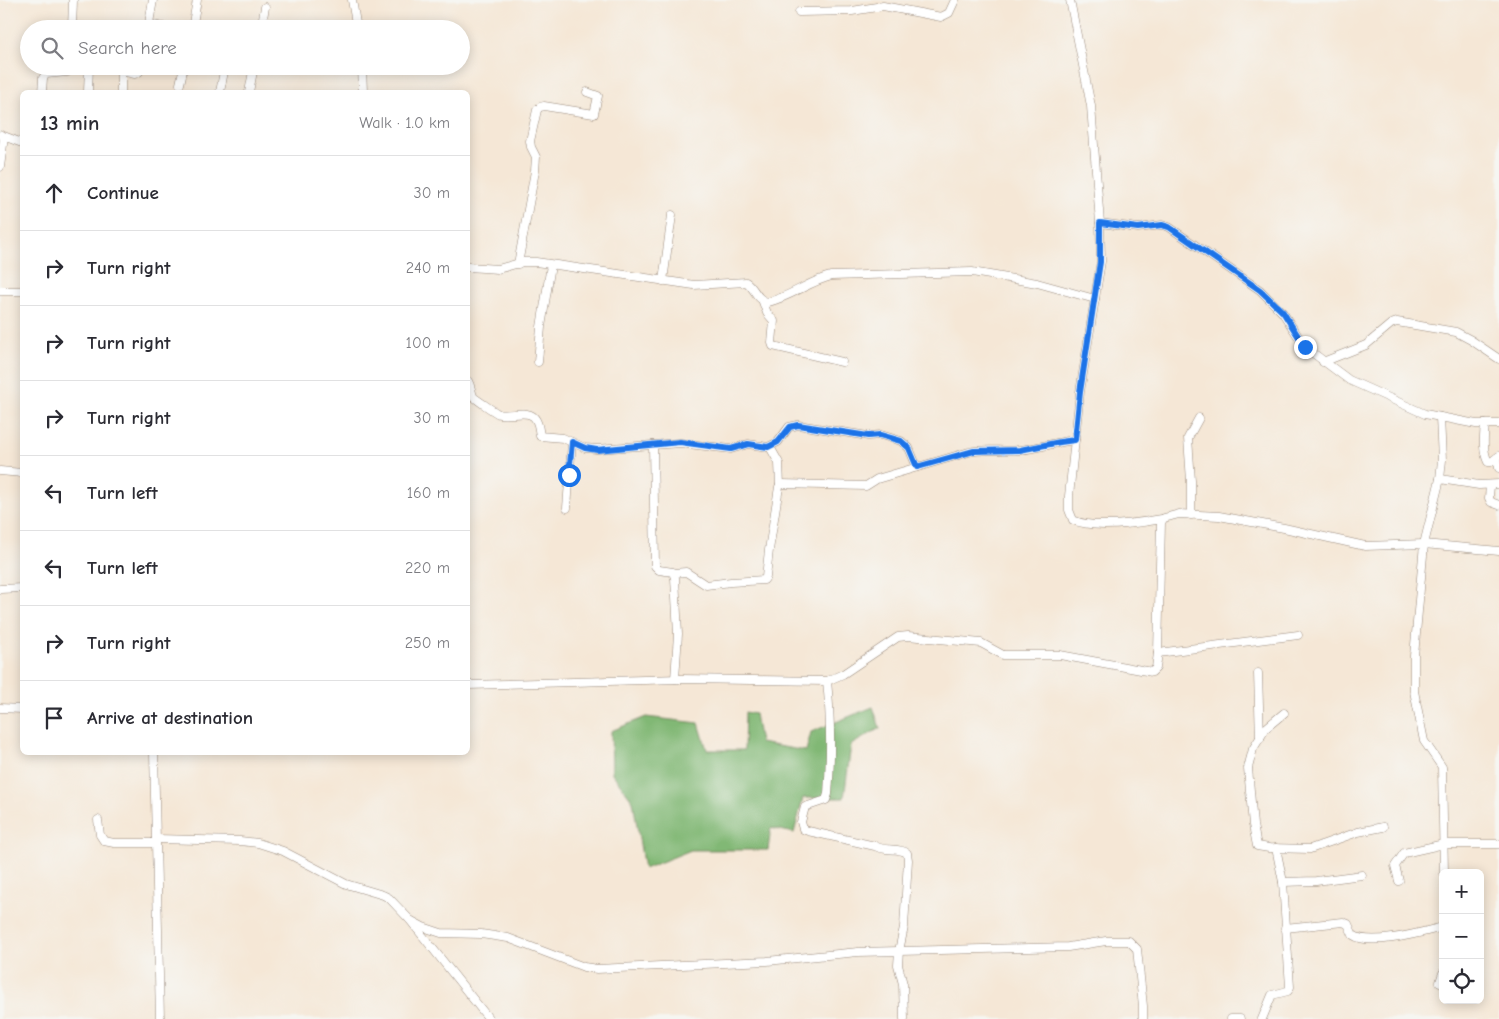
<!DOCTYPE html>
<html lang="en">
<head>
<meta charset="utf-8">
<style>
	:root { --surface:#fff; --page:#f2f2f3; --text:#2b2b33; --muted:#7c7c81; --line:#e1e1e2 }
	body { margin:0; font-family:"Comic Neue",sans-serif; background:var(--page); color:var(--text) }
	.controls { position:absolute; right:15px; bottom:15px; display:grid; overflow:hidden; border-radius:8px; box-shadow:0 2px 12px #0003 }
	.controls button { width:45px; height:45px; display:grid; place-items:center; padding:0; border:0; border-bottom:1px solid var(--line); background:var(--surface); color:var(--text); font:25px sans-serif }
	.stop { position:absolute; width:15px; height:15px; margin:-11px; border:4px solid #1a73e8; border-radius:50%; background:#fff }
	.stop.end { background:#1a73e8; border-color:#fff; box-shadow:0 1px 5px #0008 }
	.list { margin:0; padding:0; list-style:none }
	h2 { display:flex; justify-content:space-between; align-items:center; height:65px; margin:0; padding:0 20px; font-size:21px }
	h2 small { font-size:16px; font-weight:400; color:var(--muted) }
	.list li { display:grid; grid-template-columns:32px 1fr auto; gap:15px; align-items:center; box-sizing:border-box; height:75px; padding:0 20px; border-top:1px solid var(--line) }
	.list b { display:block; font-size:19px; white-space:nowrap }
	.list em { font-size:16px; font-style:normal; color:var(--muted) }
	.icon { flex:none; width:28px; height:28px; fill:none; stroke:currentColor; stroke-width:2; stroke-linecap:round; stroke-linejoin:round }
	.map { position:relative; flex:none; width:1499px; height:1019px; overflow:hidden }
	.search { position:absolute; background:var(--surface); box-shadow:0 2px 12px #0003; left:20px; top:20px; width:450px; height:55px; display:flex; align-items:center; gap:12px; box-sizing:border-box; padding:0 18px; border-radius:28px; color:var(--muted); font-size:19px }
	.panel { position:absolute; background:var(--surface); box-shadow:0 2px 12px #0003; left:20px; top:90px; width:450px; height:665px; border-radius:8px }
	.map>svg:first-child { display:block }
	.forest { fill:#81b875; stroke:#5e714a }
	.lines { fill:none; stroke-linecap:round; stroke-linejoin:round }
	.minor-casing { stroke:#98887a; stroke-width:9 }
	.minor { stroke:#fff; stroke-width:8 }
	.route { stroke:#1a73e8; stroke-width:6 }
</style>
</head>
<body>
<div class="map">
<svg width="1499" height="1019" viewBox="0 0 1499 1019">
	<rect width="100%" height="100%" fill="#f6f6f2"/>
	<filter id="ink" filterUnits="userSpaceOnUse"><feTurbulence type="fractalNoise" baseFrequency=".02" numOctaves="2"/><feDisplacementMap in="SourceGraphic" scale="10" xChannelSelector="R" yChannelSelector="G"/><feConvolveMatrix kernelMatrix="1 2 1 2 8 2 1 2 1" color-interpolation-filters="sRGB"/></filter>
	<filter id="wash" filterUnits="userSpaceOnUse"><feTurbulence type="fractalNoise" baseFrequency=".0096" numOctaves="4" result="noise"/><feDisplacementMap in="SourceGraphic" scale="20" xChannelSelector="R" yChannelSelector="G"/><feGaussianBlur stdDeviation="1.12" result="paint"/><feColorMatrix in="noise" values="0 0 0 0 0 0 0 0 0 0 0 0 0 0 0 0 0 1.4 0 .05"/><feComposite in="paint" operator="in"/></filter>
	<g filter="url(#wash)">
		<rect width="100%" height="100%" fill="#f5e7d6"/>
		<path class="forest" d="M873,707L880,728L851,745L844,798H803L794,833L771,828L768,850H691L644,869L633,801L612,773L611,731L646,717L699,723L707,750H744L745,712L755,714L760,743L806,751L811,732Z"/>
	</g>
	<g filter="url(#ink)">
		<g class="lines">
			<g class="minor-casing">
				<g id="minor">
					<path d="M352,0L357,29"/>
					<path d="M1070,0L1091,106L1100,223L1101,261L1080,392L1069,496V510L1073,520C1094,530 1139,523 1162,519"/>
					<path d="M799,12L852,11L883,6L941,17L949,13L955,0"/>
					<path d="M149,24L171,29"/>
					<path d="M72,29L73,0"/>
					<path d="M148,29L153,0"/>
					<path d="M192,29L197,0"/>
					<path d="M261,29L265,7"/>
					<path d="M362,66L363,92"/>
					<path d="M121,71L135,74L139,72L141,66"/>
					<path d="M180,84L184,66"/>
					<path d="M42,92L43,78L46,74L67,72L69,66"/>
					<path d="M88,92L89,66"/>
					<path d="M121,92V66"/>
					<path d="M220,92L225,66"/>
					<path d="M249,92L254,66"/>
					<path d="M1,135L22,143"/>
					<path d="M0,167L4,137"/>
					<path d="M1100,223L1138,228L1162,225L1169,227L1260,290L1283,313L1305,347L1349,380L1425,414L1476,424H1499"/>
					<path d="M518,264L535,171L536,157L531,147L530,141L537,110L540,107L544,106L594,114L598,96L587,92"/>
					<path d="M468,267L498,269L523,262H536L694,285L746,282C755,288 756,300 768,302C790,297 810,281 831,276L972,272L1037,283L1095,299"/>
					<path d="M663,281L672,215"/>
					<path d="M0,291H22"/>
					<path d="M763,302L767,313L774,321L772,343L773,346L842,362"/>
					<path d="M538,362L541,327L551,265"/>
					<path d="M1323,362L1366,345L1391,324L1397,322L1456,332L1471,340L1499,359"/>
					<path d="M468,381C471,386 471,391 473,396C474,398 496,413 499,414C510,417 530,408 536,420C539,425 539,431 540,436L563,438L585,448L597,449L680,443L731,449L748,444L768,447L778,442L789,427L798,425L868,436L881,435L901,441L909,448L917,467"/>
					<path d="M1485,424C1484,436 1482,450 1488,462H1491L1499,456"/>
					<path d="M653,445L655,566L659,570L673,572L675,578L678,634L675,679"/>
					<path d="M768,447H770L779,463L780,485"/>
					<path d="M1497,458L1499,468"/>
					<path d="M0,471L22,473"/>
					<path d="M1440,479L1442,460L1440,417"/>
					<path d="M1490,485L1489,498L1491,502L1499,505"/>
					<path d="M567,508L572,442"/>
					<path d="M1191,515V481L1188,438L1199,418"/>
					<path d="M674,573L686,572L706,585L731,582L764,580L766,577L769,550L779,487L781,484L866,486L877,479L969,452C985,448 1003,452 1020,450C1039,448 1056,442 1075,440"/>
					<path d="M0,589L22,588"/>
					<path d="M1158,653L1298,635"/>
					<path d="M1258,673L1260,739"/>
					<path d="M827,681C831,719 831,756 828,794L826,800L805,807L801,822L803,829L808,831L875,846C885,852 899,847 907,853L908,860L904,927L899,951L898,965L903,984L904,1019"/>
					<path d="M468,685L680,679L827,681L843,674L898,637L908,636L981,643L1003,655H1060L1152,672L1156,668L1158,653L1161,522L1164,518L1179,514L1219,516L1284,528L1365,546L1424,544L1499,551"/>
					<path d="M0,708L22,709"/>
					<path d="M1284,713L1266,728L1253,749L1248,768L1253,825L1257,846L1269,848L1310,849L1358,832L1383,827"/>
					<path d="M154,752L160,1019"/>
					<path d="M98,820L100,835L104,841L114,843H155"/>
					<path d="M156,839L240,841L258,843L283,851L346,884L383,895L389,898L410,920L489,1019"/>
					<path d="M1444,873L1442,767L1424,741L1414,691V656L1424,544L1440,479L1479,485L1499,484"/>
					<path d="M1399,881L1395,866L1404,853L1444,844H1499"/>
					<path d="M1283,882L1316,881L1362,875"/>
					<path d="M410,920L423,927L441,933L481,934L508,938L584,967L597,969L767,961L858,952L1068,947L1106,941H1129L1137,949L1143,1006V1019"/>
					<path d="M1285,928L1343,922L1348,924L1353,935C1370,947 1423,932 1443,927"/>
					<path d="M1440,982L1443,973"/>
					<path d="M1231,1019H1240"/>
					<path d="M1262,1019L1272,995L1288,991L1290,987L1283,882L1276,848"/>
				</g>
			</g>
			<use href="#minor" class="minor"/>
		</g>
	</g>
	<g class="lines" filter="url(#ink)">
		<path class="route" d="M569,475L572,442L585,448L597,450L680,442L731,449L748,444L768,447L778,442L790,427L798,425L868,436L880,435L901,441L909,448L917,467L974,451L1020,450L1060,442L1075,440L1080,392L1100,262V223L1138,228L1162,225L1169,227L1260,290L1283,312L1305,347"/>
	</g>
</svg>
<div class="controls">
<button>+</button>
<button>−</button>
<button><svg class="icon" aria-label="locate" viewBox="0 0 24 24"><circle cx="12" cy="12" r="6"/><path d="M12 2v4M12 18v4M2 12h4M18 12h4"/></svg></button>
</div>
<div class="stop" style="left:569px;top:475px"></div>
<div class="stop end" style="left:1305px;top:347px"></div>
<div class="search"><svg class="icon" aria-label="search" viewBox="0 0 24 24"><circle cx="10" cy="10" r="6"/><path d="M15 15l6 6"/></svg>Search here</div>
<section class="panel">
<h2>13 min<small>Walk · 1.0 km</small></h2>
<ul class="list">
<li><svg class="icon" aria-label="ahead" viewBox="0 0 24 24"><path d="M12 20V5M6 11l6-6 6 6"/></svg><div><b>Continue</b></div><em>30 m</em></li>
<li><svg class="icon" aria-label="right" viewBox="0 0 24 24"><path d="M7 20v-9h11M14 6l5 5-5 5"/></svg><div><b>Turn right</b></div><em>240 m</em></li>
<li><svg class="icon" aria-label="right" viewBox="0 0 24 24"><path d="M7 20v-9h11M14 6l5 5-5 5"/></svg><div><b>Turn right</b></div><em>100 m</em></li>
<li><svg class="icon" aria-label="right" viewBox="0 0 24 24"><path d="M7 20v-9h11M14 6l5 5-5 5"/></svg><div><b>Turn right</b></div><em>30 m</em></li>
<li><svg class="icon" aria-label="left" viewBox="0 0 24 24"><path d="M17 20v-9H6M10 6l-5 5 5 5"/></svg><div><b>Turn left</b></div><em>160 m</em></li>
<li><svg class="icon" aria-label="left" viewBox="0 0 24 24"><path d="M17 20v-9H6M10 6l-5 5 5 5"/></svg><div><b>Turn left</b></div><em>220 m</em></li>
<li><svg class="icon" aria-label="right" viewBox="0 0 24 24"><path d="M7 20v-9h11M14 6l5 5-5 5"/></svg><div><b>Turn right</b></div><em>250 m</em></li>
<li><svg class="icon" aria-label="arrive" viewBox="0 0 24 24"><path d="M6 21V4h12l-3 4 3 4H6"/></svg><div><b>Arrive at destination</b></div></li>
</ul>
</section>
</div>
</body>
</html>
